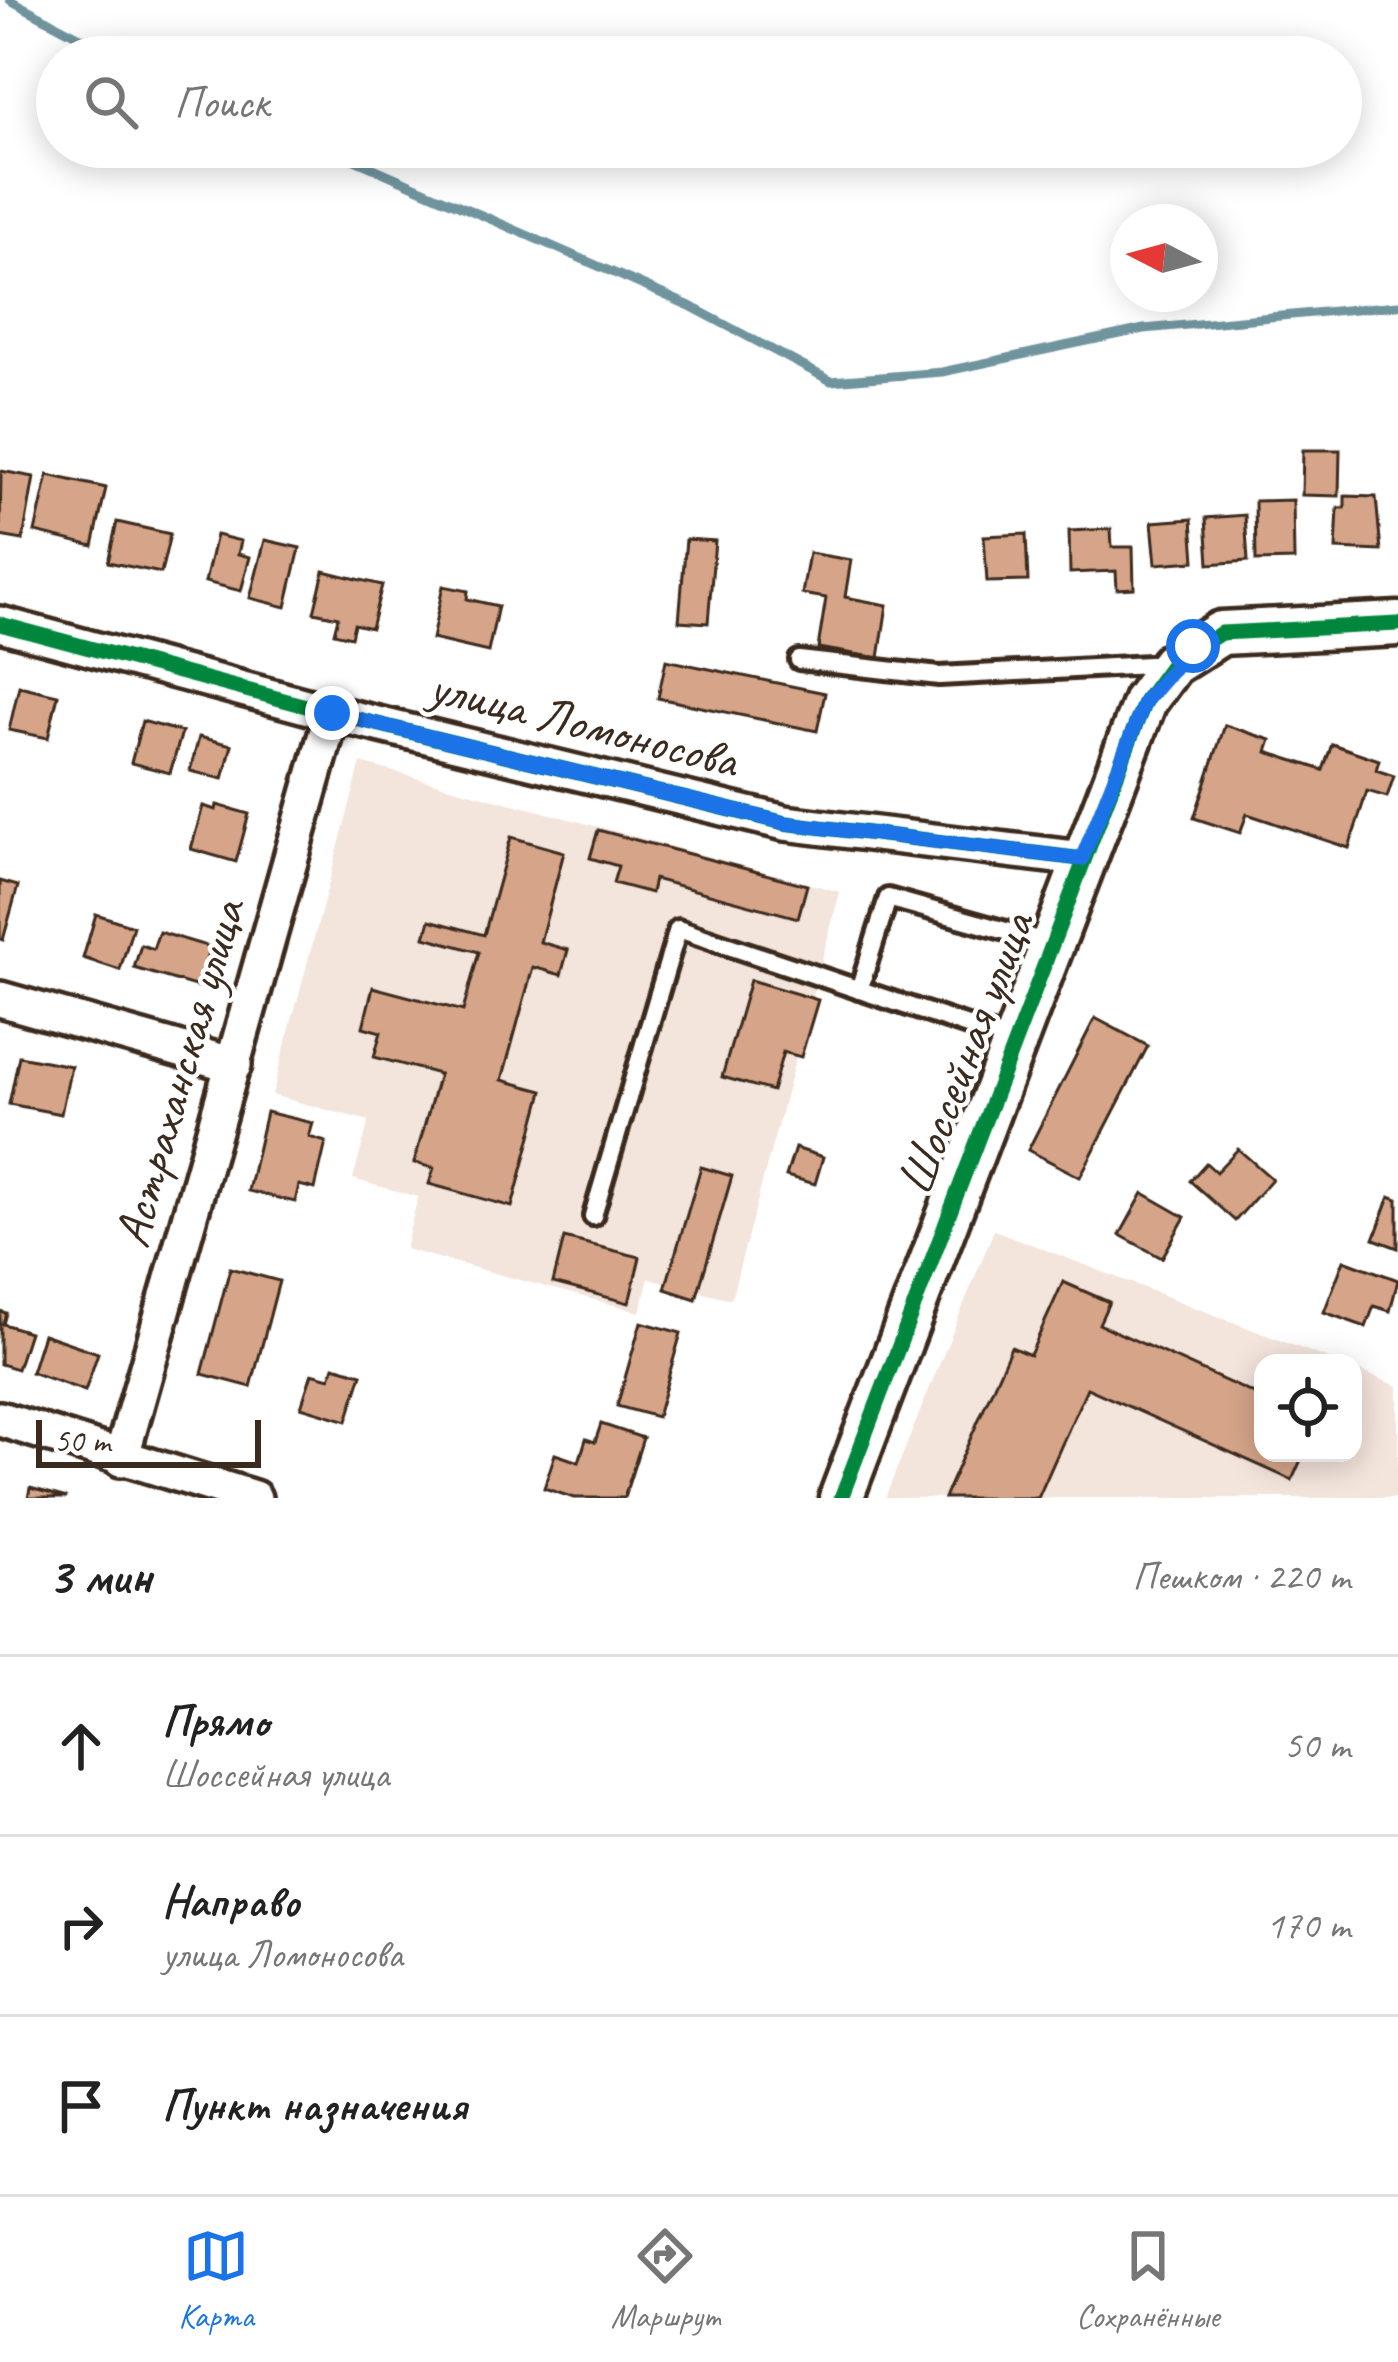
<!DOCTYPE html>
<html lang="ru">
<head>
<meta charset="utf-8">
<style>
	:root { --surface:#fff; --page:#f6f6f6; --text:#222; --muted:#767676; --line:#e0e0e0; --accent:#1a73e8 }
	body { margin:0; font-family:Caveat,sans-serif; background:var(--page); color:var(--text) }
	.controls { position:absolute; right:36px; bottom:36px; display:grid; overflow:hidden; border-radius:24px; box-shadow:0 6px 30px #0003 }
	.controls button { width:108px; height:108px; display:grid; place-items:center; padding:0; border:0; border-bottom:3px solid var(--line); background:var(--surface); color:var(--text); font:60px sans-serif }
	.compass { position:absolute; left:1110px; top:204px; width:108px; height:108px; border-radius:50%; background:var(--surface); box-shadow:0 6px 30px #0003; rotate:276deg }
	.scale { position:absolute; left:36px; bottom:30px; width:225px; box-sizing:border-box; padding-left:12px; border:6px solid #3b2a1e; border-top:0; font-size:33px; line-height:42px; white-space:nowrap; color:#3b2a1e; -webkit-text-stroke:9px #fff; paint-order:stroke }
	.stop { position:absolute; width:36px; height:36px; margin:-27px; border:9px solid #1a73e8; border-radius:50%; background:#fff }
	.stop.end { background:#1a73e8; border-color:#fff; box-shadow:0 3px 12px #0008 }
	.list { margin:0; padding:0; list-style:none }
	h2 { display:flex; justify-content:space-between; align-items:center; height:156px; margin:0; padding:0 48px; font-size:51px }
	h2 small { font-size:39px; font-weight:400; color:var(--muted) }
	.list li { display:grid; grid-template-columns:78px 1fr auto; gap:36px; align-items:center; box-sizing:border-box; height:180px; padding:0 48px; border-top:3px solid var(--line) }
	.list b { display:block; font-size:45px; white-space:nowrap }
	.list p { margin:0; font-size:39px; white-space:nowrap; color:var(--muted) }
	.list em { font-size:39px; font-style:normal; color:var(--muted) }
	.icon { flex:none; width:66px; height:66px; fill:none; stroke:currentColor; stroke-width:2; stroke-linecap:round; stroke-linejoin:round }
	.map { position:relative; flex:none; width:1398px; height:1498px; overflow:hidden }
	.search { position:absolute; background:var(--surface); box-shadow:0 6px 30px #0003; left:36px; right:36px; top:36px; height:132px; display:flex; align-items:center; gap:30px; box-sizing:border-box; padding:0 42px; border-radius:66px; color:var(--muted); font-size:45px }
	.sheet { height:696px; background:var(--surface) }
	nav { display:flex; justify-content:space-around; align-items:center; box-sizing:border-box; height:168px; border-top:3px solid var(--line); background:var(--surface); font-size:33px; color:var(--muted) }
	nav a { display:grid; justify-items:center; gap:6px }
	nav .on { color:var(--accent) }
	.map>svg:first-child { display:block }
	.built { fill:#f3e4dc }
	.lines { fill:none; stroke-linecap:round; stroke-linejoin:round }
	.stream { stroke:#6f949e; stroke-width:9 }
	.building { fill:#d6a589; stroke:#3b2a1e; stroke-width:3 }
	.service-casing { stroke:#3b2a1e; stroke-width:26 }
	.minor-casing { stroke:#3b2a1e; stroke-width:42 }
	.tertiary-casing { stroke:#3b2a1e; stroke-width:51 }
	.service { stroke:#fff; stroke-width:16 }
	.minor { stroke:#fff; stroke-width:33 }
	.tertiary { stroke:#fff; stroke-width:42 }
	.cycleway-casing { stroke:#fff; stroke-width:22 }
	.cycleway { stroke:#00873e; stroke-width:15 }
	.route { stroke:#1a73e8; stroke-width:15 }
	.labels { text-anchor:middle; stroke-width:9; stroke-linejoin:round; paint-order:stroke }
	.street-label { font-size:51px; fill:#3b2a1e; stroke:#fff }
</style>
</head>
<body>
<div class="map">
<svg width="1398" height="1498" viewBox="0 0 1398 1498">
	<rect width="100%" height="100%" fill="#fff"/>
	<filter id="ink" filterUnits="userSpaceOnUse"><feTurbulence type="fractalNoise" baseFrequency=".00833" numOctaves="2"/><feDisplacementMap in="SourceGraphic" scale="24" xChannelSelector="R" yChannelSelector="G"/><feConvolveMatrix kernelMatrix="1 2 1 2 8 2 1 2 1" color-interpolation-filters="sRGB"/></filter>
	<g filter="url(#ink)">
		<g class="built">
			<path d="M361,763L840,892L731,1299L649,1278L640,1312L405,1249L418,1197L353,1179L369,1121L272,1095Z"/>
			<path d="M994,1230L1339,1363H1263V1453H1353V1368L1398,1386V1498H885Z"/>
		</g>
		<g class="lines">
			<g class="stream">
				<path d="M10,0L118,57"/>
				<path d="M325,147L690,306L831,381L942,372L1144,329L1398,305"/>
			</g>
		</g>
		<g class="building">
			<path d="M1303,450H1340L1339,496L1302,495Z"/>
			<path d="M1,471L34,477L23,540L0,536Z"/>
			<path d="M48,475L106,488L93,546L35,532Z"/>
			<path d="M1345,496L1376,497L1381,551L1336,549L1338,508H1345Z"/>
			<path d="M1293,500L1294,560L1256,561L1255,501Z"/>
			<path d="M1245,515L1248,561L1209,564L1206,518Z"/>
			<path d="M1192,519L1195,561L1156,564L1152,522Z"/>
			<path d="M117,522L170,534L161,573L108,562Z"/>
			<path d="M1111,529L1112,547H1133L1134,588L1117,589L1116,571L1070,573L1069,531Z"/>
			<path d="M1026,534L1028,581L987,582L984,536Z"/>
			<path d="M216,535L241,541L238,554L250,557L241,591L205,582Z"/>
			<path d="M686,539L715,541L708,623L679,621Z"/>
			<path d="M265,540L300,548L286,607L250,598Z"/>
			<path d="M809,553L851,560L845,597L887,605L879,658L818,648L826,598L802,594Z"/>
			<path d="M324,571L382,585L371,628L354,624L351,637L334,633L338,617L314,612Z"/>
			<path d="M443,586L468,591L467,599L498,606L488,652L432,639Z"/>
			<path d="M666,660L825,693L817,731L658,698Z"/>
			<path d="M19,686L58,695L48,738L9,730Z"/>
			<path d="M142,721L182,732L170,773L131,763Z"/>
			<path d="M1225,725L1271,740L1267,752L1323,770L1332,744L1379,760L1376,770L1394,776L1387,797L1367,791L1349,848L1247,814L1240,833L1194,818Z"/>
			<path d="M199,737L232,745L223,779L190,771Z"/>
			<path d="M217,805L249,814L236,862L191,849L203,806L216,810Z"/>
			<path d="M598,830L807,885L798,918L654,879L651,893L613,883L618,866L590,858Z"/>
			<path d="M511,837L564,852L540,942L568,950L561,975L533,967L502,1080L543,1091L512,1207L429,1184L434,1168L414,1163L439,1074L374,1057L381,1032L363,1027L373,987L463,1011L479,952L425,937L430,920L484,935Z"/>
			<path d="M0,881L18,886L3,940L0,939Z"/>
			<path d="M96,914L133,926L120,970L83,958Z"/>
			<path d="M159,932L210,947L198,987L134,968L141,945L153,949Z"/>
			<path d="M750,980L818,1000L801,1057L783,1052L772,1091L722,1077Z"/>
			<path d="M1095,1018L1148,1046L1080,1177L1028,1150Z"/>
			<path d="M19,1056L71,1066L61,1114L9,1104Z"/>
			<path d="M266,1112L313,1123L309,1137L326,1142L315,1189L299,1185L295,1202L248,1191Z"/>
			<path d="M795,1148L823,1157L815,1184L786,1176Z"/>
			<path d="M1238,1149L1272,1179L1235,1221L1190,1181L1206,1163L1216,1172Z"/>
			<path d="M701,1167L732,1176L696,1299L665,1289Z"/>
			<path d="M1143,1193L1185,1217L1162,1258L1120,1235Z"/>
			<path d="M1390,1196L1398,1199V1248L1374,1239Z"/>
			<path d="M564,1238L640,1257L629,1303L553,1283Z"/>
			<path d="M1344,1260L1398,1280L1390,1311L1374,1306L1366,1327L1324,1312Z"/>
			<path d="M230,1268L279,1281L251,1387L202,1374Z"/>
			<path d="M1063,1282L1109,1302L1099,1324L1263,1398V1453H1304L1292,1480L1087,1388L1038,1498H944L1011,1347L1030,1355Z"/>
			<path d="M0,1311L6,1313L3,1324L29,1332L17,1369L0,1364Z"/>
			<path d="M641,1322L681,1333L657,1417L617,1406Z"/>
			<path d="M43,1334L98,1353L85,1391L31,1372Z"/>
			<path d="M334,1366L362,1374L347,1421L301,1407L312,1373L330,1378Z"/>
			<path d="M601,1424L643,1438L624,1498H574L544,1488L555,1454L579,1462L586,1439L595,1442Z"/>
			<path d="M30,1488L67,1498H28Z"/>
		</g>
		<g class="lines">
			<g class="service-casing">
				<g id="service">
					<path d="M799,660L939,676L1168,664"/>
					<path d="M859,990L888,898L1049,943"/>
					<path d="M593,1216L678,929L1012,1041"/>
				</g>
			</g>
			<g class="minor-casing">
				<g id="minor">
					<path d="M0,624L332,713L785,823L1082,859"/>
					<path d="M0,999L234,1065"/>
					<path d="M0,1419L254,1498"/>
					<path d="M121,1459L332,713"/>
				</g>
			</g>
			<g class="tertiary-casing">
				<path id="tertiary" d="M841,1498L1145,701L1172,664L1221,633L1398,624"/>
			</g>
			<use href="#service" class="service"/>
			<use href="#minor" class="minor"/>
			<use href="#tertiary" class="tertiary"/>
			<g class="cycleway-casing">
				<g id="cycleway">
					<path d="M0,624L332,713L785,823L1082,859"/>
					<path d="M841,1498L1145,701L1172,664L1221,633L1398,624"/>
				</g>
			</g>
			<use href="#cycleway" class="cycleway"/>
		</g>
	</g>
	<g class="lines" filter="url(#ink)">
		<path class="route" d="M332,713L785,823L1082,859L1145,701L1193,646"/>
	</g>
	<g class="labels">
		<g class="street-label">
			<text transform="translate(584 722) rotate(14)" y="18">улица Ломоносова</text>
			<text transform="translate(964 1053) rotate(-69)" y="18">Шоссейная улица</text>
			<text transform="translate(178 1073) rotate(-74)" y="18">Астраханская улица</text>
		</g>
	</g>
</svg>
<div class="controls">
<button><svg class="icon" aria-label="locate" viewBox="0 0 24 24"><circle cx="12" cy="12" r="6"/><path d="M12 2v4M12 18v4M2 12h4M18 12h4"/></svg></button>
</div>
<svg class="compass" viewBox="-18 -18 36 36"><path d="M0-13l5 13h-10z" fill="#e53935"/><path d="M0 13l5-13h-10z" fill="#767676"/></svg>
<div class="scale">50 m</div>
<div class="stop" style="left:1193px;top:646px"></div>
<div class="stop end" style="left:332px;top:713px"></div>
<div class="search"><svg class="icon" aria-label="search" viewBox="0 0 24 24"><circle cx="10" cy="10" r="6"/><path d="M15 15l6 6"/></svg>Поиск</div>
</div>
<section class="sheet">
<h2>3 мин<small>Пешком · 220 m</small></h2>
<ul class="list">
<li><svg class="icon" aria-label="ahead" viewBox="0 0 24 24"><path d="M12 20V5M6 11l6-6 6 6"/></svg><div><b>Прямо</b><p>Шоссейная улица</p></div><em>50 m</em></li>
<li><svg class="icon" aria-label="right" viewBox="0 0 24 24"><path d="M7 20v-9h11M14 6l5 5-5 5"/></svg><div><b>Направо</b><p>улица Ломоносова</p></div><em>170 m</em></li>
<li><svg class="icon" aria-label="arrive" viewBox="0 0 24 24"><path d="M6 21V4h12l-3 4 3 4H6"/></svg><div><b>Пункт назначения</b></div></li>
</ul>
</section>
<nav>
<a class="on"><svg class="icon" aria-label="map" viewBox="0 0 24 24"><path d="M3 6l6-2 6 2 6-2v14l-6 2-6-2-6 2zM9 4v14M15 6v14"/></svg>Карта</a>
<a><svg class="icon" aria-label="directions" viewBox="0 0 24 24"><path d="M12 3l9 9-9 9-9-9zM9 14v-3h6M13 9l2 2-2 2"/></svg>Маршрут</a>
<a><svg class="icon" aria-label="saved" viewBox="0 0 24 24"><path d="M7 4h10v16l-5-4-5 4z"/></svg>Сохранённые</a>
</nav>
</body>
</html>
